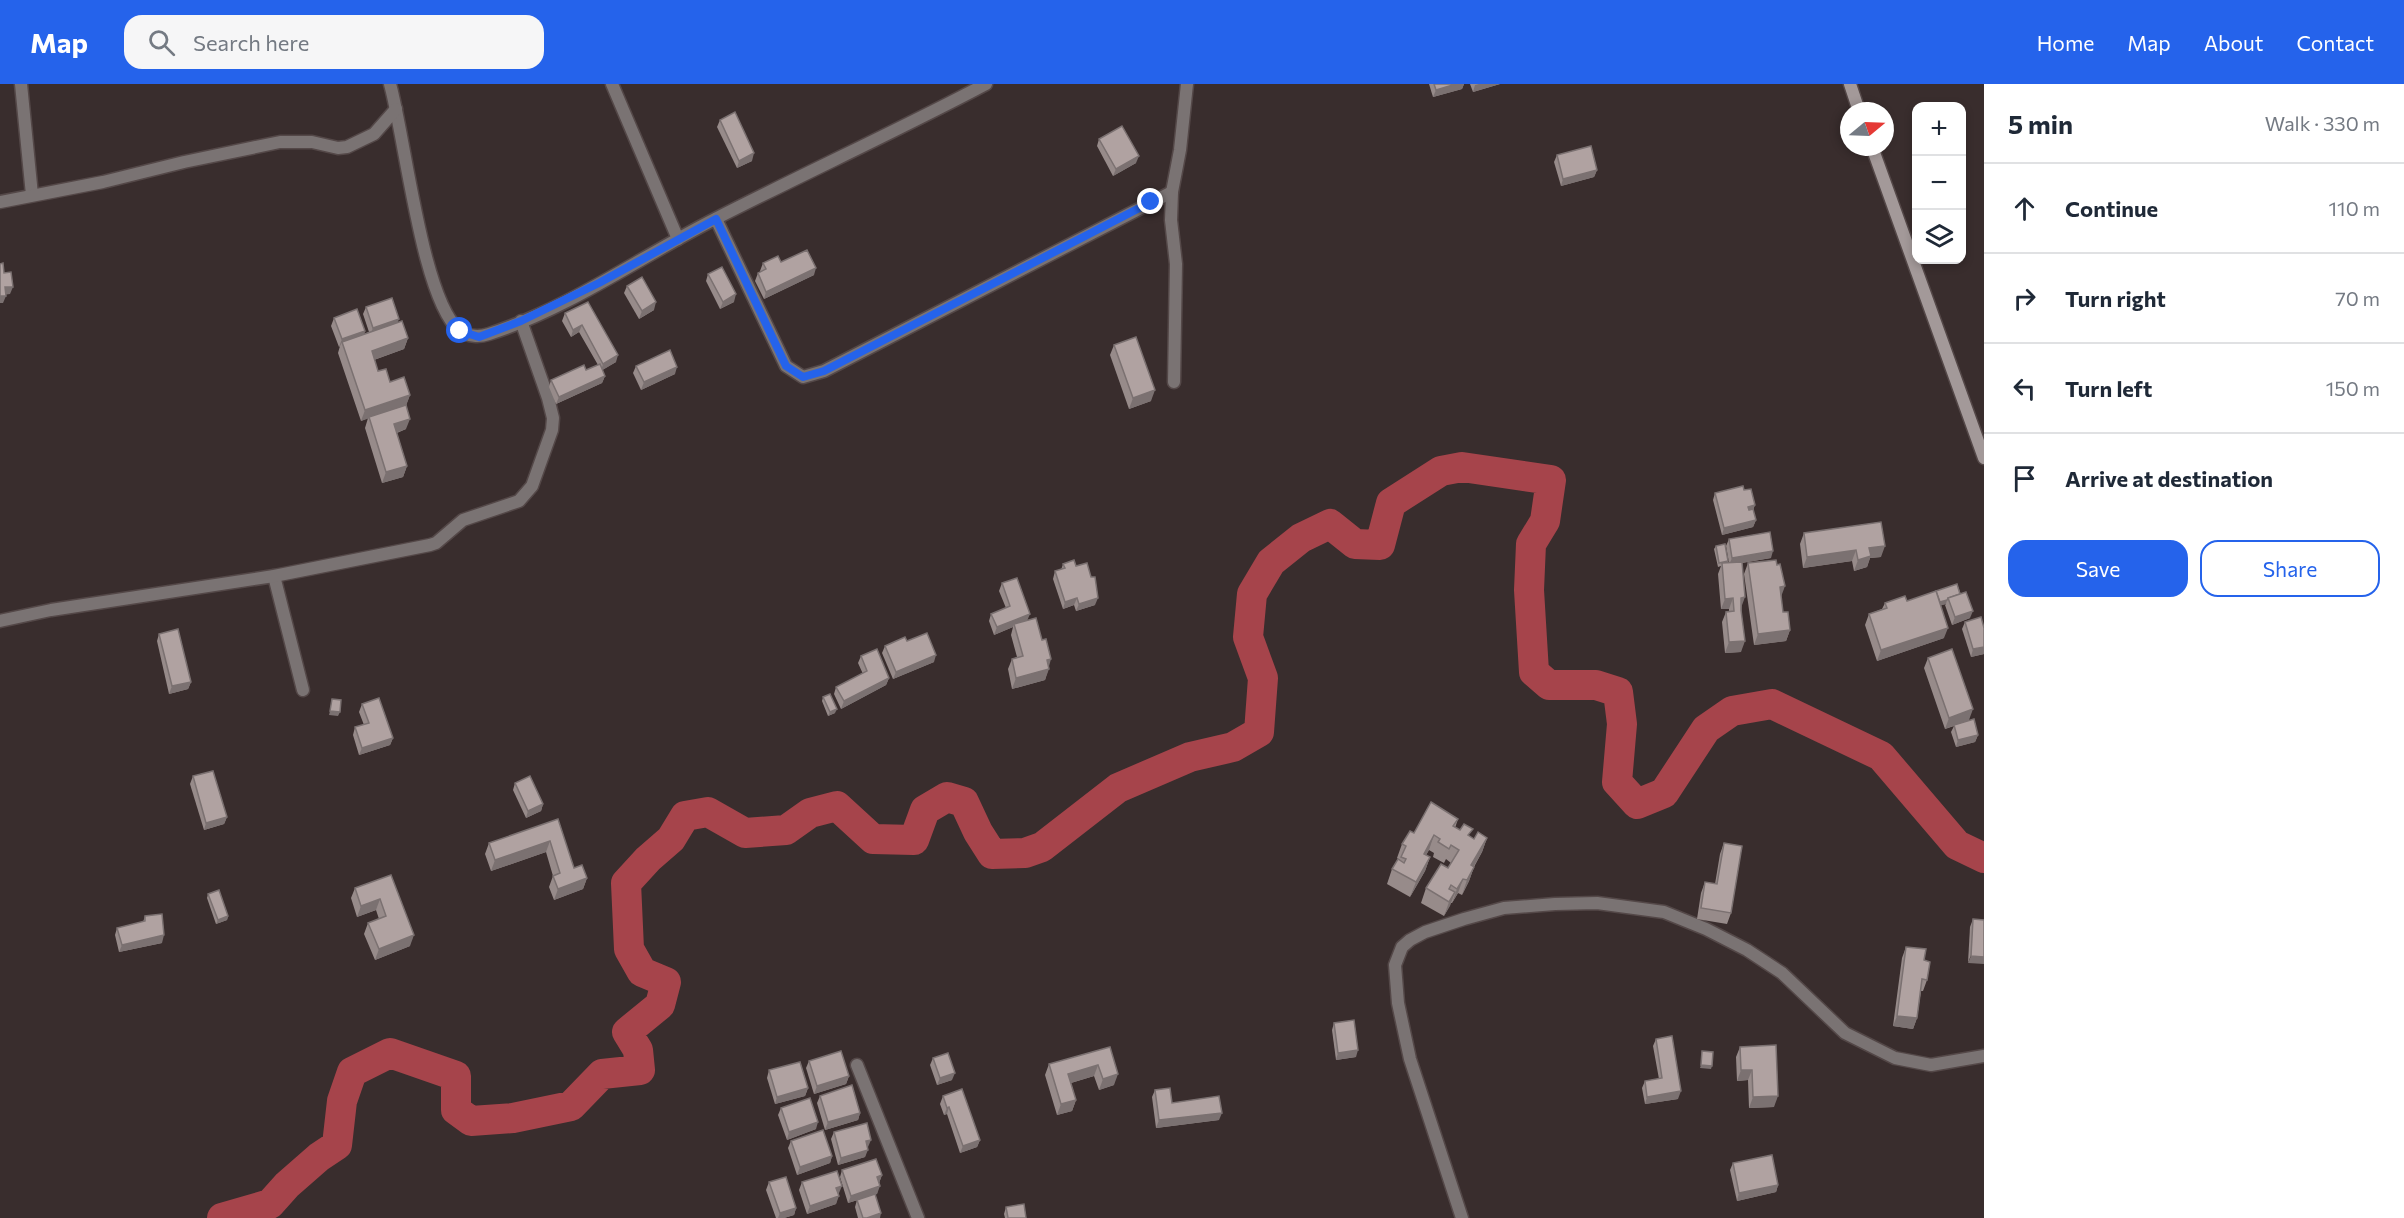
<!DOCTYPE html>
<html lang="en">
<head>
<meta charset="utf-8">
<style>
	:root { --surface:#fff; --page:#f6f6f7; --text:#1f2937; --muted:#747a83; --line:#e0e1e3; --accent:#2563eb }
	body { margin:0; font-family:Commissioner,sans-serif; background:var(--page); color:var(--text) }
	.controls { position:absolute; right:18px; top:18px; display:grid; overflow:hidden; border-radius:12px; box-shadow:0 3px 9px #0003 }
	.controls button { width:54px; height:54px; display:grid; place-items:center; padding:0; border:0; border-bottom:2px solid var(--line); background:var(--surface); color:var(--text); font:30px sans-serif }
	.compass { position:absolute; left:1840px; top:18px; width:54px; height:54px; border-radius:50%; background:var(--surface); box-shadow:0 3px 9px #0003; rotate:71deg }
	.stop { position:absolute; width:18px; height:18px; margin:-14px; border:4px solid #2563eb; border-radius:50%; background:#fff }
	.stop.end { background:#2563eb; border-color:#fff; box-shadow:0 2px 6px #0008 }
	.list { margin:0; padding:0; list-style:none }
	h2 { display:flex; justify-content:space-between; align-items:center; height:78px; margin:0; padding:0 24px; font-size:26px }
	h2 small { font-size:20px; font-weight:400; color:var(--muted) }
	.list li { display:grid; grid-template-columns:39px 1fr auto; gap:18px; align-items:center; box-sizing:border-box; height:90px; padding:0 24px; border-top:2px solid var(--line) }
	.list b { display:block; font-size:22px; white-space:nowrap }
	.list em { font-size:20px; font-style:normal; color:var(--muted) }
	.actions { display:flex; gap:12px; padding:18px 24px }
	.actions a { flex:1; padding:14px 0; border:2px solid var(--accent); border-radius:18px; text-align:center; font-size:21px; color:var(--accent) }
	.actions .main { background:var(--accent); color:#fff }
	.icon { flex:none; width:33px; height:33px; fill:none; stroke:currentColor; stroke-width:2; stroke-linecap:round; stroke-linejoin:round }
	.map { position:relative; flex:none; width:1984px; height:1134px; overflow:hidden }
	header { display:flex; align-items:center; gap:36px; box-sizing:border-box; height:84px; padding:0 30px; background:var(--accent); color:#fff }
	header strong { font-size:28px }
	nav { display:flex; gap:33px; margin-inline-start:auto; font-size:21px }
	.search { width:420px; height:54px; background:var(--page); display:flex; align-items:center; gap:15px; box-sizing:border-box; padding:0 21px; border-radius:18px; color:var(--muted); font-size:22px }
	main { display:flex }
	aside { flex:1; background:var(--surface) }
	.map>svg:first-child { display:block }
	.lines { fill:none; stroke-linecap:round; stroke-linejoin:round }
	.river { stroke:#a6444b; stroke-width:30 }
	.street-casing { stroke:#544848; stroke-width:15 }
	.secondary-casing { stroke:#544848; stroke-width:15 }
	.street { stroke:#7a7373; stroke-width:12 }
	.secondary { stroke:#a39999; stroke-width:12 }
	.wall { fill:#978b8a }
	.shaded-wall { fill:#7b7171 }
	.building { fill:#b0a2a1; stroke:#7b7171; stroke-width:1.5 }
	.route { stroke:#2563eb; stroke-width:8 }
</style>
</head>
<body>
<header>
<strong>Map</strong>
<div class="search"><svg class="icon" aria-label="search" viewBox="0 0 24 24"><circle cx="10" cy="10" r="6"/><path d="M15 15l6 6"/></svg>Search here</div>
<nav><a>Home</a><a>Map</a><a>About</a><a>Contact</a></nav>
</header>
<main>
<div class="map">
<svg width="1984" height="1134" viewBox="0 0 1984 1134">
	<rect width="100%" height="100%" fill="#392d2d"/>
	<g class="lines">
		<path class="river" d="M222,1134L270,1120L287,1101L319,1073L337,1061L342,1017L352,988L390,969L456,992V1026L471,1037L513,1034L571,1022L602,990L640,986L638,966L627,948L660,921L666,898L642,888L629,865L626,799L648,775L671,755L685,732L708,728L745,749L786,746L810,729L837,722L873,755L914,756L925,726L947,713L964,718L978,748L992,770L1025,769L1042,763L1118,704L1190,673L1233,663L1259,648L1263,594L1248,553L1252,510L1271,478L1301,454L1330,440L1355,460L1380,461L1391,419L1441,387L1462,383L1551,396L1545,437L1531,460L1529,506L1534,588L1549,601H1596L1618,608L1622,640L1617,698L1637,720L1664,709L1706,645L1732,627L1772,620L1881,672L1957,761L1984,774"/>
		<g class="street-casing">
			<g id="street">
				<path d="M21,0L32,111"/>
				<path d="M390,0C405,53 422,215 459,246C468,253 480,253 489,250C570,224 640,173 715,135C805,89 897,47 986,0"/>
				<path d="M612,0L678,155"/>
				<path d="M0,118L103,98L184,78L280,58H312L338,64L347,63L374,50L396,25"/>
				<path d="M716,135L786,282L803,293L824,287L1172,108"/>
				<path d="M1174,298L1176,180L1171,136L1172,108L1180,66L1187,0"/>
				<path d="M274,492L303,606"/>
				<path d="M0,537L51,526L274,492L430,461L436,459L463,436L519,417L532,402L552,346L553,334L548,314L521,237"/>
				<path d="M857,981L918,1134"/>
				<path d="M1462,1134L1410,975L1398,919L1395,881L1402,863L1410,856L1425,848L1464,835L1504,824L1555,820L1597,819L1664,828L1706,845L1747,866L1782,889L1845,949L1895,974L1931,981L1984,972"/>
			</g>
		</g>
		<g class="secondary-casing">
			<g id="secondary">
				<path d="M1850,0L1859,27"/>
				<path d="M1872,63L1984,374"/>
			</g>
		</g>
		<use href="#street" class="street"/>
		<use href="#secondary" class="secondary"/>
	</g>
	<g class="wall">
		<path d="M1429,0H1464L1462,5L1433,13Z"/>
		<path d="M1470,0H1500L1473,8Z"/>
		<path d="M720,36L752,77L737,84L717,43Z"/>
		<path d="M1099,55L1136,79L1113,92L1097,62Z"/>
		<path d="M1557,71L1597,86L1594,93L1561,102L1554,78Z"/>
		<path d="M781,178L814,191L764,215L755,197L758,189L761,188L760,187L763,179Z"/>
		<path d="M708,190L734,218L720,225L706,197Z"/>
		<path d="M627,202L654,226L639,235L624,209Z"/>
		<path d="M588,218L616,278L602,286L605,292L602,299L556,320L549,303L551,296L586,286L598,281L579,248L571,253L562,237L565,229Z"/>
		<path d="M366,223L399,235L397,238L408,254L404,265L374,276L378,287L390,298L410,311L406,321V345L397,349L407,382L403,393L382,399L365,344L368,334L361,337L338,269L340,262L339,263L331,242L334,234L365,247L364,250L369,248L363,230Z"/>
		<path d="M1114,261L1151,317L1129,325L1110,271Z"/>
		<path d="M636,282L675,290L641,306L633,289Z"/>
		<path d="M1744,406L1755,421L1753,426L1756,436L1753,443L1722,451L1713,416L1715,409Z"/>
		<path d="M1804,449L1881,473L1870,474L1867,483L1854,487L1852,477L1803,484L1800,460Z"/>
		<path d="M1729,455L1771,474L1742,479L1741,568L1725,569L1722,538L1726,528L1729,527V525H1721L1718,490L1721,482L1718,483L1714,465L1716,462L1728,477V479H1729L1726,462Z"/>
		<path d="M1748,479L1781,513L1783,528L1790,546L1786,557L1754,561L1744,490Z"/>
		<path d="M1063,480L1076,482L1095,521L1076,527L1074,521L1063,525L1053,495L1055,487L1061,486Z"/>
		<path d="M1002,499L1027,536L1049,582L1045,596L1012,605L1008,585L1012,575L1017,573L1011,551L1013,543L994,551L989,537L991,530L1006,524L999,507Z"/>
		<path d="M1957,500L1970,534L1952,541L1945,521L1946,520L1941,521L1944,554L1877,577L1865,541L1869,530L1882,525L1885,519L1907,517Z"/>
		<path d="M1965,538L1984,544V570L1971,573L1962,545Z"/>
		<path d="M159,550L191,598L188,605L169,610L157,557Z"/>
		<path d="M907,557L934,578L893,595L882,569L885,562Z"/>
		<path d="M861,572L889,594L886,601L841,625L834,610L836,603L863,590L858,579Z"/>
		<path d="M1928,574L1969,636L1961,639L1978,651L1975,658L1956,663L1951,648L1954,642L1945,645L1924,584Z"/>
		<path d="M823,613L835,629L828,632L822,617Z"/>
		<path d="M362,620L393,654L390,661L359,671L353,651L355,643L364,641L359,628Z"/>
		<path d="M193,692L227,733L224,740L204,746L190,700Z"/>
		<path d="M515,699L543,720L541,727L526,734L513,706Z"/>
		<path d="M558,735L574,784L587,794L583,805L554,816L549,803L553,792L546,768L491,787L485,770L489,759Z"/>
		<path d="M1458,735L1455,744L1474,755L1487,754L1482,768L1474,783L1469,797L1462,811L1458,809L1452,819H1451L1444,832L1421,819L1426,804L1448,784L1451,779L1446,775L1444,779L1433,773L1434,769L1429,766L1426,771L1430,773L1425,787L1410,813L1387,800L1392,785L1400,776L1397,774L1402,760L1414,749Z"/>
		<path d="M1724,759L1731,829L1727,840L1697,835L1701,809L1705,798L1715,800L1720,770Z"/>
		<path d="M391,791L410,862L375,876L364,850L368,839L379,835L376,826L357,833L351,814L355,804Z"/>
		<path d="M208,810L228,832L227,836L216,840L207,814Z"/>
		<path d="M145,832L162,859L119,868L115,851L117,844L143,838Z"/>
		<path d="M1973,835L1984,836L1968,879L1970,843Z"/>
		<path d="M1906,863L1924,876L1927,896L1923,907H1921L1917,934L1913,945L1893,942L1902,874Z"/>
		<path d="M1334,939L1356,973L1336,976L1332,946Z"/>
		<path d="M1656,955L1678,1015L1645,1020L1642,1004L1645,997L1659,995L1653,962Z"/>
		<path d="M1110,963L1114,1001L1099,1006L1094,992L1071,999L1076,1016L1072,1027L1057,1031L1045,991L1049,980Z"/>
		<path d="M1740,963L1774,1023L1749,1024L1748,996L1737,997L1736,973Z"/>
		<path d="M933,974L952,996L937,1001L930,981Z"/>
		<path d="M809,977L849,992L846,1000L814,1010L806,984Z"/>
		<path d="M769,986L808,1004L805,1012L775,1020L767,994Z"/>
		<path d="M1155,1006L1172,1019L1219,1036L1156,1044L1152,1013Z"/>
		<path d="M820,1012L860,1029L858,1036L825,1046L817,1019Z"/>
		<path d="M943,1012L980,1056L977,1063L960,1069L947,1030L944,1031L940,1020Z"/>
		<path d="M781,1024L816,1045L787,1056L778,1031Z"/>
		<path d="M834,1048L868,1063H867L865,1073L838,1081L831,1055Z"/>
		<path d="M791,1057L832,1072L830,1079L797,1091L788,1064Z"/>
		<path d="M1733,1079L1778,1101L1776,1108L1737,1117L1730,1086Z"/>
		<path d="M842,1086L882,1091L879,1099L877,1110L848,1119L840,1093Z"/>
		<path d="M769,1098L796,1124L794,1131L784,1134H776L766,1106Z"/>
		<path d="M802,1098L839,1109L838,1110L836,1120L807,1130L799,1106Z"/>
		<path d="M857,1116L880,1134H858L855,1123Z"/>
		<path d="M1006,1123L1026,1134H1005L1004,1130Z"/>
	</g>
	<g class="shaded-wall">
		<path d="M1456,0H1464L1462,5L1433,13L1436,6Z"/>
		<path d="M1479,0H1500L1473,8L1475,1Z"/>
		<path d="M754,69L752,77L737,84L739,77Z"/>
		<path d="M1139,72L1136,79L1113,92L1116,85Z"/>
		<path d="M1597,86L1594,93L1561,102L1563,95Z"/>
		<path d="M816,184L814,191L764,215L766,208Z"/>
		<path d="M5,203H13L10,210L3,211Z"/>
		<path d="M736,210L734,218L720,225L723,218Z"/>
		<path d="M0,212H6L3,219H0Z"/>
		<path d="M656,218L654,226L639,235L642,227Z"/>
		<path d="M399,235L396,242L370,251L373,244Z"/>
		<path d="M582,241L579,248L571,253L573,246Z"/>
		<path d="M365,247L363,254L342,258L340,262L339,263L342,255Z"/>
		<path d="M408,254L404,265L368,278L372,267Z"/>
		<path d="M618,271L616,278L601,287L603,280Z"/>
		<path d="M677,283L675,290L641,306L644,298Z"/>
		<path d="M605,292L602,299L556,320L559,313Z"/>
		<path d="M1155,306L1151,317L1129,325L1133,314Z"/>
		<path d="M410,311L406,322L361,337L365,326Z"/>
		<path d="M410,335L406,345L390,351L394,340Z"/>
		<path d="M407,382L403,393L382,399L386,388Z"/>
		<path d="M1755,421L1752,428L1745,430L1748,423Z"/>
		<path d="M1756,436L1753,443L1722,451L1724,444Z"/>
		<path d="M1885,462L1881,473L1870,474L1867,483L1854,487L1858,476L1869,464Z"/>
		<path d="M1856,466L1852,477L1803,484L1807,473Z"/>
		<path d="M1773,467L1771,474L1729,481L1732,474Z"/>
		<path d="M1785,502L1781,513L1780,503Z"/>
		<path d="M1745,513L1741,524V514Z"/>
		<path d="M1077,514L1074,521L1063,525L1065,518Z"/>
		<path d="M1098,514L1095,521L1076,527L1079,520Z"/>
		<path d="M1733,514L1729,525H1721L1725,515Z"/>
		<path d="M1947,516L1946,520L1939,522L1940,518Z"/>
		<path d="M1973,527L1970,534L1952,541L1955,533Z"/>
		<path d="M1030,530L1027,537L1014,540L1013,543L994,551L997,543Z"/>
		<path d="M1948,544L1944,554L1877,577L1881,566Z"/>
		<path d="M1790,546L1786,557L1754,561L1758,550Z"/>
		<path d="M1745,557L1741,568L1725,569L1729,558Z"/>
		<path d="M1984,563V570L1971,573L1973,565Z"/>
		<path d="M936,571L934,578L893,595L896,588Z"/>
		<path d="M1051,575L1048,586L1047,576Z"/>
		<path d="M1049,585L1045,596L1012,605L1016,594Z"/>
		<path d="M889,594L886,601L841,625L844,617Z"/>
		<path d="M191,598L188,605L169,610L172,602Z"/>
		<path d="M837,625L835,629L828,632L830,628Z"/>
		<path d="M1973,625L1969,636L1945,645L1949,634Z"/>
		<path d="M330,627L340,628L338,632L329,631Z"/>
		<path d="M1978,651L1975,658L1956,663L1958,656Z"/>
		<path d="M393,654L390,661L359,671L362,664Z"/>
		<path d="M543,720L541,727L526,734L528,727Z"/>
		<path d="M227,733L224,740L204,746L206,739Z"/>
		<path d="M1434,751L1429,766L1419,784L1424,770Z"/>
		<path d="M1487,754L1482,768L1466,796L1471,781Z"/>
		<path d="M550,757L546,768L491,787L495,776Z"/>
		<path d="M1430,773L1425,787L1410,813L1416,798Z"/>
		<path d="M1474,783L1469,797L1462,811L1467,796Z"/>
		<path d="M587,794L583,805L554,816L558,805Z"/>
		<path d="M1463,795L1458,809L1452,819L1457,805Z"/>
		<path d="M1455,808L1450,822L1444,832L1449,818Z"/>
		<path d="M380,815L376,826L357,833L361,822Z"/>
		<path d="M228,832L227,836L216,840L218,836Z"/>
		<path d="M164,851L162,859L119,868L122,861Z"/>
		<path d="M414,851L410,862L375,876L379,865Z"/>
		<path d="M1971,872L1984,873V880L1968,879Z"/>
		<path d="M1897,932L1917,934L1913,945L1893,942Z"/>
		<path d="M1358,966L1356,973L1336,976L1338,969Z"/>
		<path d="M1098,981L1094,992L1064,1001L1068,990Z"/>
		<path d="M1701,981L1712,982L1711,985L1700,984Z"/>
		<path d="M1741,986H1752L1748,996L1737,997Z"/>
		<path d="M955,989L952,996L937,1001L940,994Z"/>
		<path d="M1118,990L1114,1001L1099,1006L1103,995Z"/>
		<path d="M849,992L846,1000L814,1010L817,1002Z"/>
		<path d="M808,1004L805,1012L775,1020L777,1013Z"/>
		<path d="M1681,1007L1678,1015L1645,1020L1647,1013Z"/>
		<path d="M1778,1012L1774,1023L1749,1024L1753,1013Z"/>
		<path d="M1076,1016L1072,1027L1057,1031L1061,1020Z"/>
		<path d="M949,1023L947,1030L944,1031L947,1024Z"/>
		<path d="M860,1029L858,1036L825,1046L828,1038Z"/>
		<path d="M1222,1029L1219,1036L1156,1044L1159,1036Z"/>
		<path d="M818,1038L816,1045L787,1056L789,1048Z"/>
		<path d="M871,1056L868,1063L863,1064L866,1057Z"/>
		<path d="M980,1056L977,1063L960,1069L963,1062Z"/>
		<path d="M868,1066L865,1073L838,1081L841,1074Z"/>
		<path d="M832,1072L830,1079L797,1091L800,1083Z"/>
		<path d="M882,1091L879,1099L874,1100L877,1093Z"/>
		<path d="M1778,1101L1776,1108L1737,1117L1739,1109Z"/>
		<path d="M842,1102L839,1109L834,1112L836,1104Z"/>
		<path d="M880,1102L877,1110L848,1119L851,1112Z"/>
		<path d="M839,1112L836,1120L807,1130L810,1122Z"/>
		<path d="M796,1124L794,1131L784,1134H778L780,1129Z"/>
		<path d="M881,1129L880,1134H867Z"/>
	</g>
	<g class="building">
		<path d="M1434,0H1456L1436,6Z"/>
		<path d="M735,28L754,69L739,77L720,36Z"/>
		<path d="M1122,42L1139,72L1116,85L1099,55Z"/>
		<path d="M1591,62L1597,86L1563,95L1557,71Z"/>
		<path d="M807,166L816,184L766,208L758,189L766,185L763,179L778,172L781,178Z"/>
		<path d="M3,179L4,189L11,188L13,203H5L6,212H0V180Z"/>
		<path d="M722,183L736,210L723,218L708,190Z"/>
		<path d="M642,193L656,218L642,227L627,202Z"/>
		<path d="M392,214L399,235L373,244L366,223Z"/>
		<path d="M588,218L618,271L603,280L582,241L573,246L565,229Z"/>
		<path d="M357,225L365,247L342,255L334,234Z"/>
		<path d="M402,237L408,254L372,267L378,287L386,285L390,298L404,293L410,311L365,326L342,258Z"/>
		<path d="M1136,253L1155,306L1133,314L1114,261Z"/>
		<path d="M670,266L677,283L644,298L636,282Z"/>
		<path d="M600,280L605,292L559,313L551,296L584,281L586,286Z"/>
		<path d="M406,321L410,335L394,340L407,382L386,388L369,333Z"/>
		<path d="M1743,402L1744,406L1751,405L1755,421L1748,423L1749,426L1753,425L1756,436L1724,444L1715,409Z"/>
		<path d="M1881,438L1885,462L1869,464L1871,472L1858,476L1856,466L1807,473L1804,449Z"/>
		<path d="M1770,448L1773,467L1732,474L1729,455Z"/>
		<path d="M1725,460L1728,477L1719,479L1716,462Z"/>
		<path d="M1074,476L1076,482L1087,479L1091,493H1095L1098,514L1079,520L1077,514L1065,518L1055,487L1065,484L1063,480Z"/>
		<path d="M1776,476L1777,481L1780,480L1785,502L1780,503L1783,528H1788L1790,546L1758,550L1748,479Z"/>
		<path d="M1742,478L1745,513L1741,514V526L1745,557L1729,558L1726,528L1734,527L1733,514L1725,515L1722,479Z"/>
		<path d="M1017,494L1030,530L997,543L991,530L1010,522L1002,499Z"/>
		<path d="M1957,500L1960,510L1948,514L1947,516L1940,518L1936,507Z"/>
		<path d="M1936,507L1948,544L1881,566L1869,530L1887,524L1885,519L1905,512L1907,517Z"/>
		<path d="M1966,508L1973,527L1955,533L1948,514Z"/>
		<path d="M1981,533L1984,544V563L1973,565L1965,538Z"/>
		<path d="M1036,534L1042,556L1046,555L1051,575L1047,576L1049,585L1016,594L1012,575L1023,572L1014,540Z"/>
		<path d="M178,545L191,598L172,602L159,550Z"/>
		<path d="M927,549L936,571L896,588L885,562L905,553L907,557Z"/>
		<path d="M877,565L889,594L844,617L836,603L867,587L861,572Z"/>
		<path d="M1952,565L1973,625L1949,634L1928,574Z"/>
		<path d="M830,610L837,625L830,628L823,613Z"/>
		<path d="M379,614L393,654L362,664L355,643L369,639L362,620Z"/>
		<path d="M332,615L341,616L340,628L330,627Z"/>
		<path d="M1974,635L1978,651L1958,656L1954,641Z"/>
		<path d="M213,687L227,733L206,739L193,692Z"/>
		<path d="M530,692L543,720L528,727L515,699Z"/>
		<path d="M1431,718L1458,735L1453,742L1460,746L1464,740L1473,745L1468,751L1474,755L1478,748L1487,754L1471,781L1474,783L1467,796L1463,795L1457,805L1451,801L1449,805L1455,808L1449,818L1426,804L1441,780L1448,784L1459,766L1451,761L1449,765L1438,758L1440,755L1434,751L1424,770L1430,773L1416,798L1392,785L1398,775L1404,779L1406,775L1401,773L1406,762L1402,760L1410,747L1414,749Z"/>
		<path d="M558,735L574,784L582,781L587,794L558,805L553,792L560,789L550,757L495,776L489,759Z"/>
		<path d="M1724,759L1742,762L1731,829L1701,824L1705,798L1717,800Z"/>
		<path d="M391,791L414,851L379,865L368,839L386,832L380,815L361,822L355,804Z"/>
		<path d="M219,806L228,832L218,836L208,810Z"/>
		<path d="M162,830L164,851L122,861L117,844L145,837V832Z"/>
		<path d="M1973,835L1984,836V873L1971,872Z"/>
		<path d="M1906,863L1926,865L1924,876L1930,878L1927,896L1922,895L1917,934L1897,932Z"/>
		<path d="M1354,936L1358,966L1338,969L1334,939Z"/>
		<path d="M1672,952L1681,1007L1647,1013L1645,997L1662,994L1656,955Z"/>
		<path d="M1776,961L1778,1012L1753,1013L1752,986H1741L1740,963Z"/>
		<path d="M1110,963L1118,990L1103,995L1098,981L1068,990L1076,1016L1061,1020L1049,980Z"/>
		<path d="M841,967L849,992L817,1002L809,977Z"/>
		<path d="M1702,967L1713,968L1712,982L1701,981Z"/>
		<path d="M948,969L955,989L940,994L933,974Z"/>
		<path d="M800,978L808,1004L777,1013L769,986Z"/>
		<path d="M852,1001L860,1029L828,1038L820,1012Z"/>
		<path d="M1170,1004L1172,1019L1219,1012L1222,1029L1159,1036L1155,1006Z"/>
		<path d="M962,1005L980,1056L963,1062L949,1023L947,1024L943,1012Z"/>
		<path d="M810,1014L818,1038L789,1048L781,1024Z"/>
		<path d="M867,1039L871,1056L866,1057L868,1066L841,1074L834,1048Z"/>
		<path d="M823,1046L832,1072L800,1083L791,1057Z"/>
		<path d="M1772,1071L1778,1101L1739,1109L1733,1079Z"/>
		<path d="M876,1075L882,1091L877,1093L880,1102L851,1112L842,1086Z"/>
		<path d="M837,1087L842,1102L836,1104L839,1112L810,1122L802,1098Z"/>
		<path d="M786,1093L796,1124L780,1129L769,1098Z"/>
		<path d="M875,1110L881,1129L867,1134H863L857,1116Z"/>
		<path d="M1024,1120L1026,1134H1008L1006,1123Z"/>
	</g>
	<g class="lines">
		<path class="route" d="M460,247L479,253L521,237L599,199L716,135L786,282L803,293L824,287L1151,118"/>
	</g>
</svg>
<div class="controls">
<button>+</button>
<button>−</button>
<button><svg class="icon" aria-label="layers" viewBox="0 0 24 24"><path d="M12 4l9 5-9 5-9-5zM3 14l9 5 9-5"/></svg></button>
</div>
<svg class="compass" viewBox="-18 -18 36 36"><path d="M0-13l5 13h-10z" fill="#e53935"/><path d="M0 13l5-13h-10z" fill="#747a83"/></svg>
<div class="stop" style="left:460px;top:247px"></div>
<div class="stop end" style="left:1151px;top:118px"></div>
</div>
<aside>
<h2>5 min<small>Walk · 330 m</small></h2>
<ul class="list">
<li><svg class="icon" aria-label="ahead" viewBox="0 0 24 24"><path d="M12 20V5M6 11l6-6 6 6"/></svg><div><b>Continue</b></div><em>110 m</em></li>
<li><svg class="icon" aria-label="right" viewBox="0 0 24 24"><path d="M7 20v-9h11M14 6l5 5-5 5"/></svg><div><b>Turn right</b></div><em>70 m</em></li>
<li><svg class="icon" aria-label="left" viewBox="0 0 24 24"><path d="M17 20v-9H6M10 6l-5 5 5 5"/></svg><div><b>Turn left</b></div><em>150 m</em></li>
<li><svg class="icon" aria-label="arrive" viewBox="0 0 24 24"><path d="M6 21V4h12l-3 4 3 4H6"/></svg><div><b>Arrive at destination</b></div></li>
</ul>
<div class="actions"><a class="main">Save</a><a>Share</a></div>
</aside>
</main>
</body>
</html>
